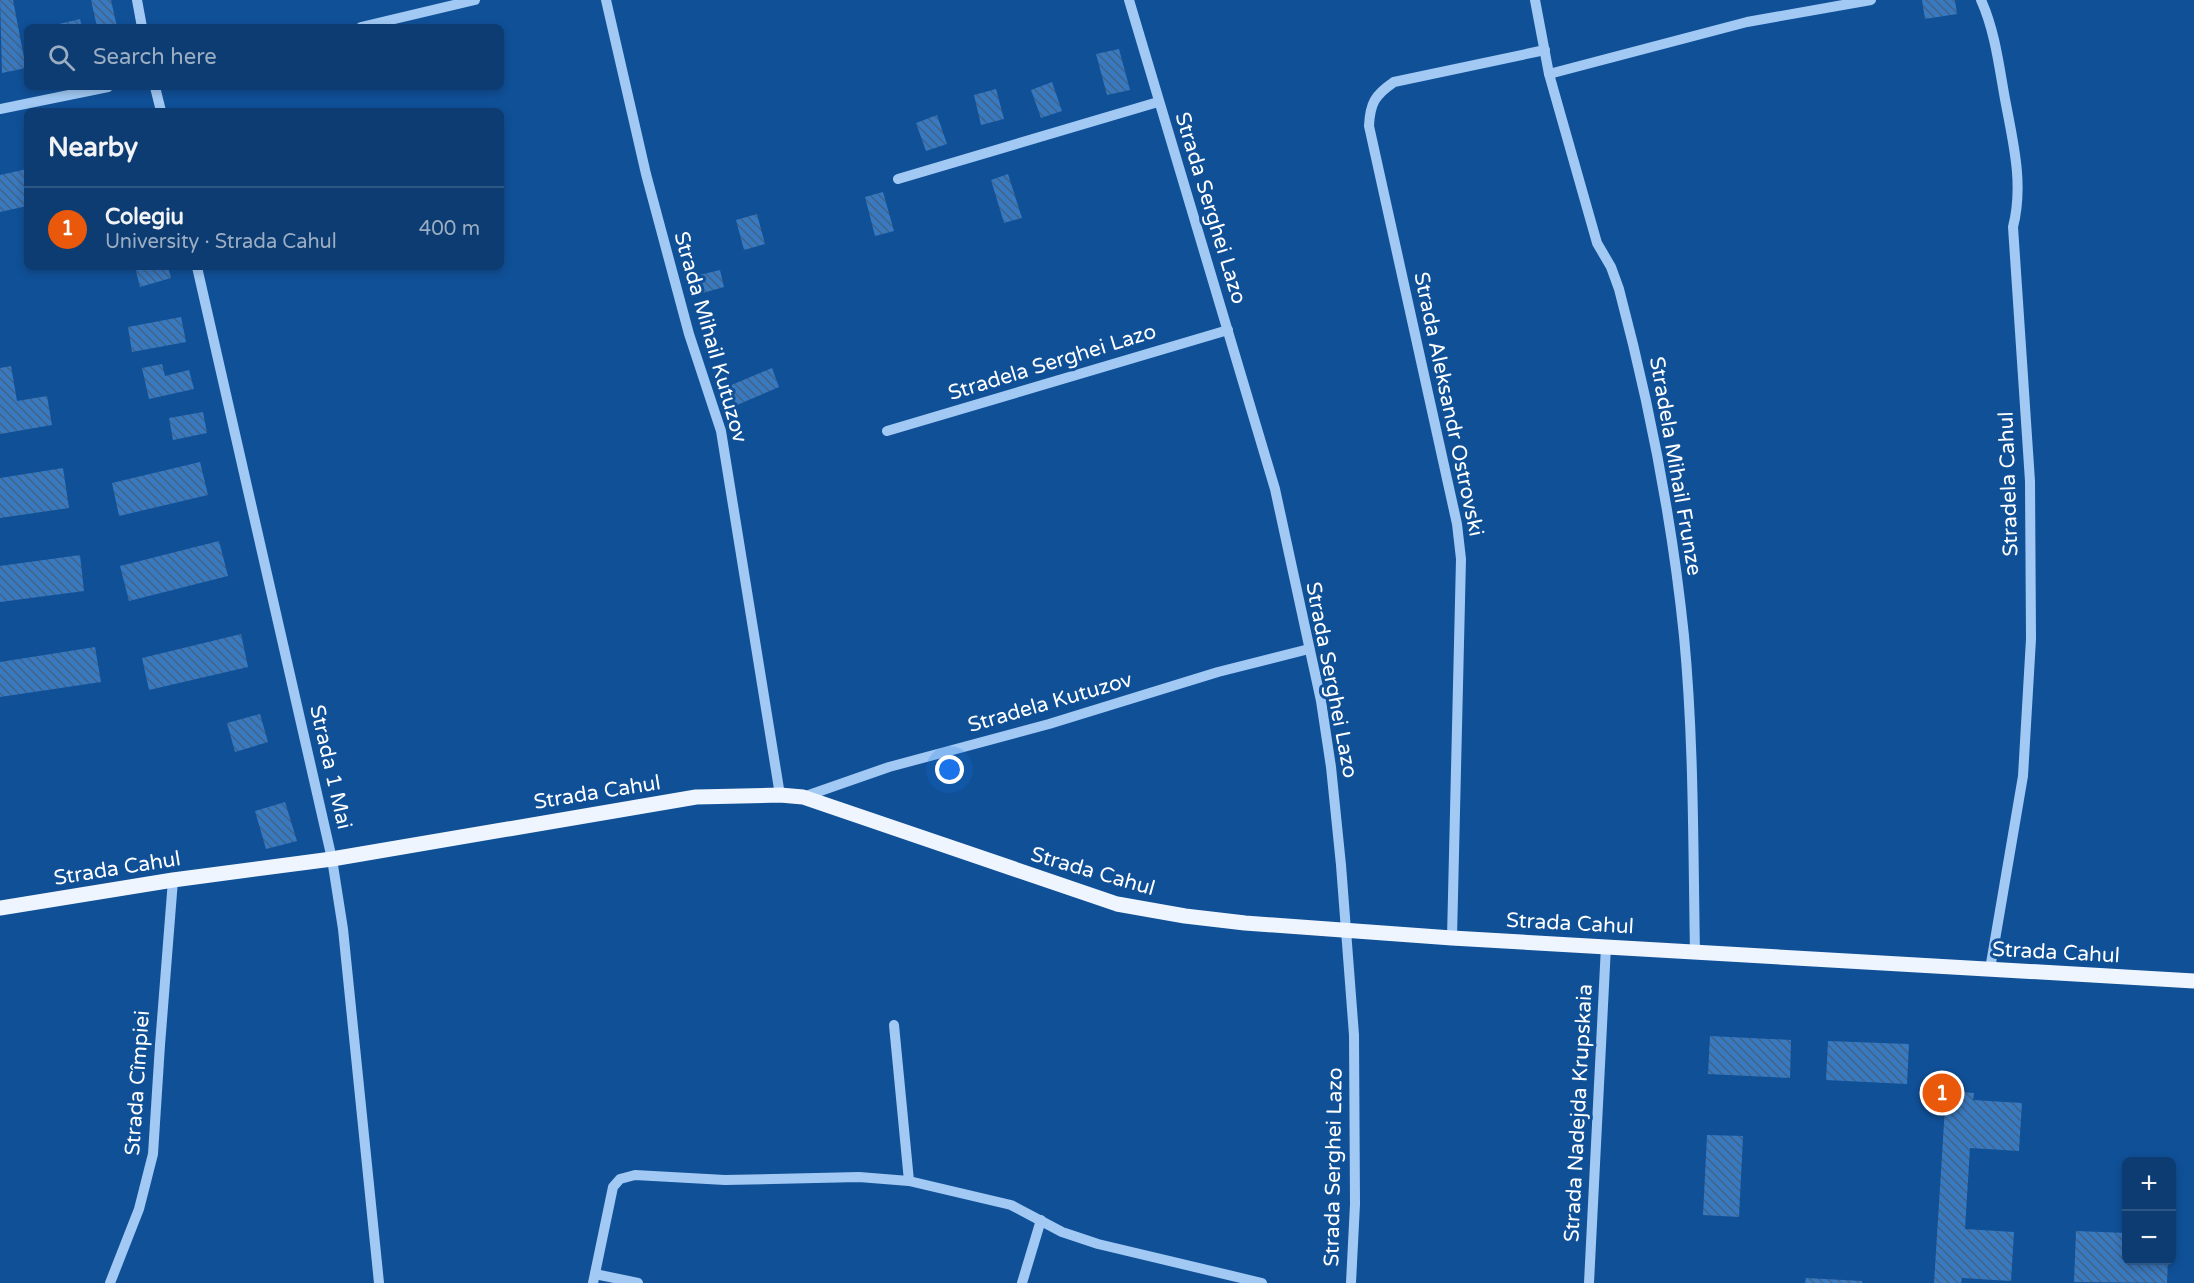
<!DOCTYPE html>
<html lang="en">
<head>
<meta charset="utf-8">
<style>
	:root { --surface:#0c3c71; --page:#154376; --text:#f1f3f6; --muted:#9aadc3; --line:#2c5684; --accent:#ea580c }
	body { margin:0; font-family:"Varela Round",sans-serif; background:var(--page); color:var(--text) }
	.controls { position:absolute; right:18px; bottom:18px; display:grid; overflow:hidden; border-radius:9px; box-shadow:0 3px 9px #0003 }
	.controls button { width:54px; height:54px; display:grid; place-items:center; padding:0; border:0; border-bottom:2px solid var(--line); background:var(--surface); color:var(--text); font:30px sans-serif }
	.you { position:absolute; left:950px; top:770px; width:21px; height:21px; margin:-15px; border:4px solid #fff; border-radius:50%; background:#1a73e8; box-shadow:0 0 0 9px #1a73e833 }
	.badge { display:grid; place-items:center; width:39px; height:39px; border-radius:50%; background:var(--accent); color:#fff; font-size:20px; font-weight:700 }
	.pin { position:absolute; translate:-50% -50%; border:3px solid #fff; box-shadow:0 2px 6px #0006 }
	.list { margin:0; padding:0; list-style:none }
	h2 { display:flex; justify-content:space-between; align-items:center; height:78px; margin:0; padding:0 24px; font-size:26px }
	h2 small { font-size:20px; font-weight:400; color:var(--muted) }
	.list li { display:grid; grid-template-columns:39px 1fr auto; gap:18px; align-items:center; box-sizing:border-box; height:84px; padding:0 24px; border-top:2px solid var(--line) }
	.list b { display:block; font-size:22px; white-space:nowrap }
	.list p { margin:0; font-size:20px; white-space:nowrap; color:var(--muted) }
	.list em { font-size:20px; font-style:normal; color:var(--muted) }
	.icon { flex:none; width:33px; height:33px; fill:none; stroke:currentColor; stroke-width:2; stroke-linecap:round; stroke-linejoin:round }
	.map { position:relative; flex:none; width:2194px; height:1283px; overflow:hidden }
	.search { position:absolute; background:var(--surface); box-shadow:0 3px 9px #0003; left:24px; top:24px; width:480px; height:66px; display:flex; align-items:center; gap:15px; box-sizing:border-box; padding:0 21px; border-radius:9px; color:var(--muted); font-size:22px }
	.panel { position:absolute; background:var(--surface); box-shadow:0 3px 9px #0003; left:24px; top:108px; width:480px; height:162px; border-radius:9px }
	.map>svg:first-child { display:block }
	.building { fill:url(#building-back-hatch) }
	.lines { fill:none; stroke-linecap:round; stroke-linejoin:round }
	.minor { stroke:#a1c9f4; stroke-width:10 }
	.major { stroke:#eef5ff; stroke-width:15 }
	.labels { text-anchor:middle; stroke-width:6; stroke-linejoin:round; paint-order:stroke }
	.street-label { font-size:21px; fill:#fff; stroke:#105097 }
</style>
</head>
<body>
<div class="map">
<svg width="2194" height="1283" viewBox="0 0 2194 1283">
	<defs>
		<pattern id="building-back-hatch" width="6" height="6" patternUnits="userSpaceOnUse" patternTransform="scale(1.5)"><rect width="6" height="6" fill="#3979c0"/><path d="M-1 5l2 2M0 0l6 6M5-1l2 2" fill="none" stroke="#426286"/></pattern>
	</defs>
	<rect width="100%" height="100%" fill="#105097"/>
	<g class="building">
		<path d="M0,0H13L26,68L2,73Z"/>
		<path d="M91,0H111L117,27H97Z"/>
		<path d="M1922,0H1955L1957,14L1925,19Z"/>
		<path d="M80,19L82,27H60L59,24Z"/>
		<path d="M1119,49L1130,90L1107,95L1096,54Z"/>
		<path d="M1052,82L1062,111L1041,118L1031,90Z"/>
		<path d="M996,89L1004,119L981,125L974,95Z"/>
		<path d="M937,115L947,144L926,151L916,123Z"/>
		<path d="M27,169V206L0,212V175Z"/>
		<path d="M1008,174L1022,218L1004,223L991,180Z"/>
		<path d="M883,192L894,231L875,236L865,197Z"/>
		<path d="M757,214L765,244L744,250L736,220Z"/>
		<path d="M135,267H168L171,278L140,287Z"/>
		<path d="M720,270L724,287L692,296L687,278Z"/>
		<path d="M181,317L186,342L132,352L128,327Z"/>
		<path d="M162,364L165,376L189,370L194,389L149,399L142,368Z"/>
		<path d="M11,366L17,401L47,396L52,425L0,434V368Z"/>
		<path d="M772,368L779,387L730,408L722,389Z"/>
		<path d="M203,412L207,433L173,440L169,418Z"/>
		<path d="M200,462L208,495L119,516L112,483Z"/>
		<path d="M63,468L69,508L0,518V478Z"/>
		<path d="M219,541L228,576L129,601L120,566Z"/>
		<path d="M80,555L84,591L0,602V566Z"/>
		<path d="M241,634L248,667L149,690L142,658Z"/>
		<path d="M95,647L101,682L0,697V662Z"/>
		<path d="M260,714L268,742L235,752L227,723Z"/>
		<path d="M285,802L297,841L266,849L255,811Z"/>
		<path d="M1710,1036L1791,1040L1790,1078L1708,1074Z"/>
		<path d="M1828,1041L1909,1044L1907,1084L1826,1080Z"/>
		<path d="M1946,1091L1974,1093L1973,1100L2022,1103L2019,1151L1970,1148L1965,1229L2014,1232L2011,1281L1962,1278L1961,1283H1934Z"/>
		<path d="M1707,1135L1743,1136L1739,1217L1703,1215Z"/>
		<path d="M2076,1231L2126,1233V1260H2168L2167,1283L2074,1282Z"/>
		<path d="M1806,1278L1862,1281V1283H1805Z"/>
	</g>
	<g class="lines">
		<g class="minor">
			<path d="M137,0L142,27"/>
			<path d="M606,0L646,174L689,334L721,431L780,795"/>
			<path d="M1129,0L1275,489L1321,701L1331,767L1341,865L1354,1035L1355,1204L1351,1283"/>
			<path d="M1535,0L1549,74L1597,243L1611,267L1619,289C1649,402 1672,519 1684,636C1694,741 1693,847 1695,953"/>
			<path d="M1981,0C1995,31 1999,66 2005,99C2013,142 2024,184 2013,227L2030,481L2031,639L2023,776L1990,969"/>
			<path d="M361,27L475,0"/>
			<path d="M1549,74L1747,22L1871,0"/>
			<path d="M155,87L161,111"/>
			<path d="M0,109L108,87"/>
			<path d="M898,179L1158,102"/>
			<path d="M197,267L332,859L343,929L379,1283"/>
			<path d="M887,431L1228,330"/>
			<path d="M803,797L889,767L1049,724L1218,672L1309,649"/>
			<path d="M1452,938L1461,559L1457,524L1369,126C1370,103 1375,95 1394,82L1545,50"/>
			<path d="M894,1025L909,1181"/>
			<path d="M595,1274L638,1283"/>
			<path d="M110,1283L139,1209L153,1154L160,1045L173,880"/>
			<path d="M593,1283L613,1187L620,1179L635,1175L725,1180L859,1177L909,1181L1011,1205L1062,1232L1098,1244L1262,1283"/>
			<path d="M1022,1283L1041,1220"/>
			<path d="M1589,1283L1606,946"/>
		</g>
		<path class="major" d="M0,908L173,880L332,859L696,797L780,795L803,797L1117,904L1185,916L1245,923L1452,938L2194,981"/>
	</g>
	<g class="labels">
		<g class="street-label">
			<text transform="translate(1211 208) rotate(73)" y="7">Strada Serghei Lazo</text>
			<text transform="translate(711 337) rotate(74)" y="7">Strada Mihail Kutuzov</text>
			<text transform="translate(1052 362) rotate(-17)" y="7">Stradela Serghei Lazo</text>
			<text transform="translate(1449 404) rotate(78)" y="7">Strada Aleksandr Ostrovski</text>
			<text transform="translate(1676 466) rotate(80)" y="7">Stradela Mihail Frunze</text>
			<text transform="translate(2008 484) rotate(-92)" y="7">Stradela Cahul</text>
			<text transform="translate(1332 680) rotate(79)" y="7">Strada Serghei Lazo</text>
			<text transform="translate(1050 702) rotate(-16)" y="7">Stradela Kutuzov</text>
			<text transform="translate(331 767) rotate(77)" y="7">Strada 1 Mai</text>
			<text transform="translate(597 792) rotate(-9)" y="7">Strada Cahul</text>
			<text transform="translate(117 868) rotate(-9)" y="7">Strada Cahul</text>
			<text transform="translate(1093 871) rotate(16)" y="7">Strada Cahul</text>
			<text transform="translate(1570 923) rotate(3)" y="7">Strada Cahul</text>
			<text transform="translate(2056 952) rotate(3)" y="7">Strada Cahul</text>
			<text transform="translate(137 1083) rotate(-86)" y="7">Strada Cîmpiei</text>
			<text transform="translate(1578 1113) rotate(-87)" y="7">Strada Nadejda Krupskaia</text>
			<text transform="translate(1333 1167) rotate(-89)" y="7">Strada Serghei Lazo</text>
		</g>
	</g>
</svg>
<div class="controls">
<button>+</button>
<button>−</button>
</div>
<div class="you"></div>
<div class="pin badge" style="left:1942px;top:1093px">1</div>
<div class="search"><svg class="icon" aria-label="search" viewBox="0 0 24 24"><circle cx="10" cy="10" r="6"/><path d="M15 15l6 6"/></svg>Search here</div>
<section class="panel">
<h2>Nearby<small></small></h2>
<ul class="list">
<li><span class="badge">1</span><div><b>Colegiu</b><p>University · Strada Cahul</p></div><em>400 m</em></li>
</ul>
</section>
</div>
</body>
</html>
